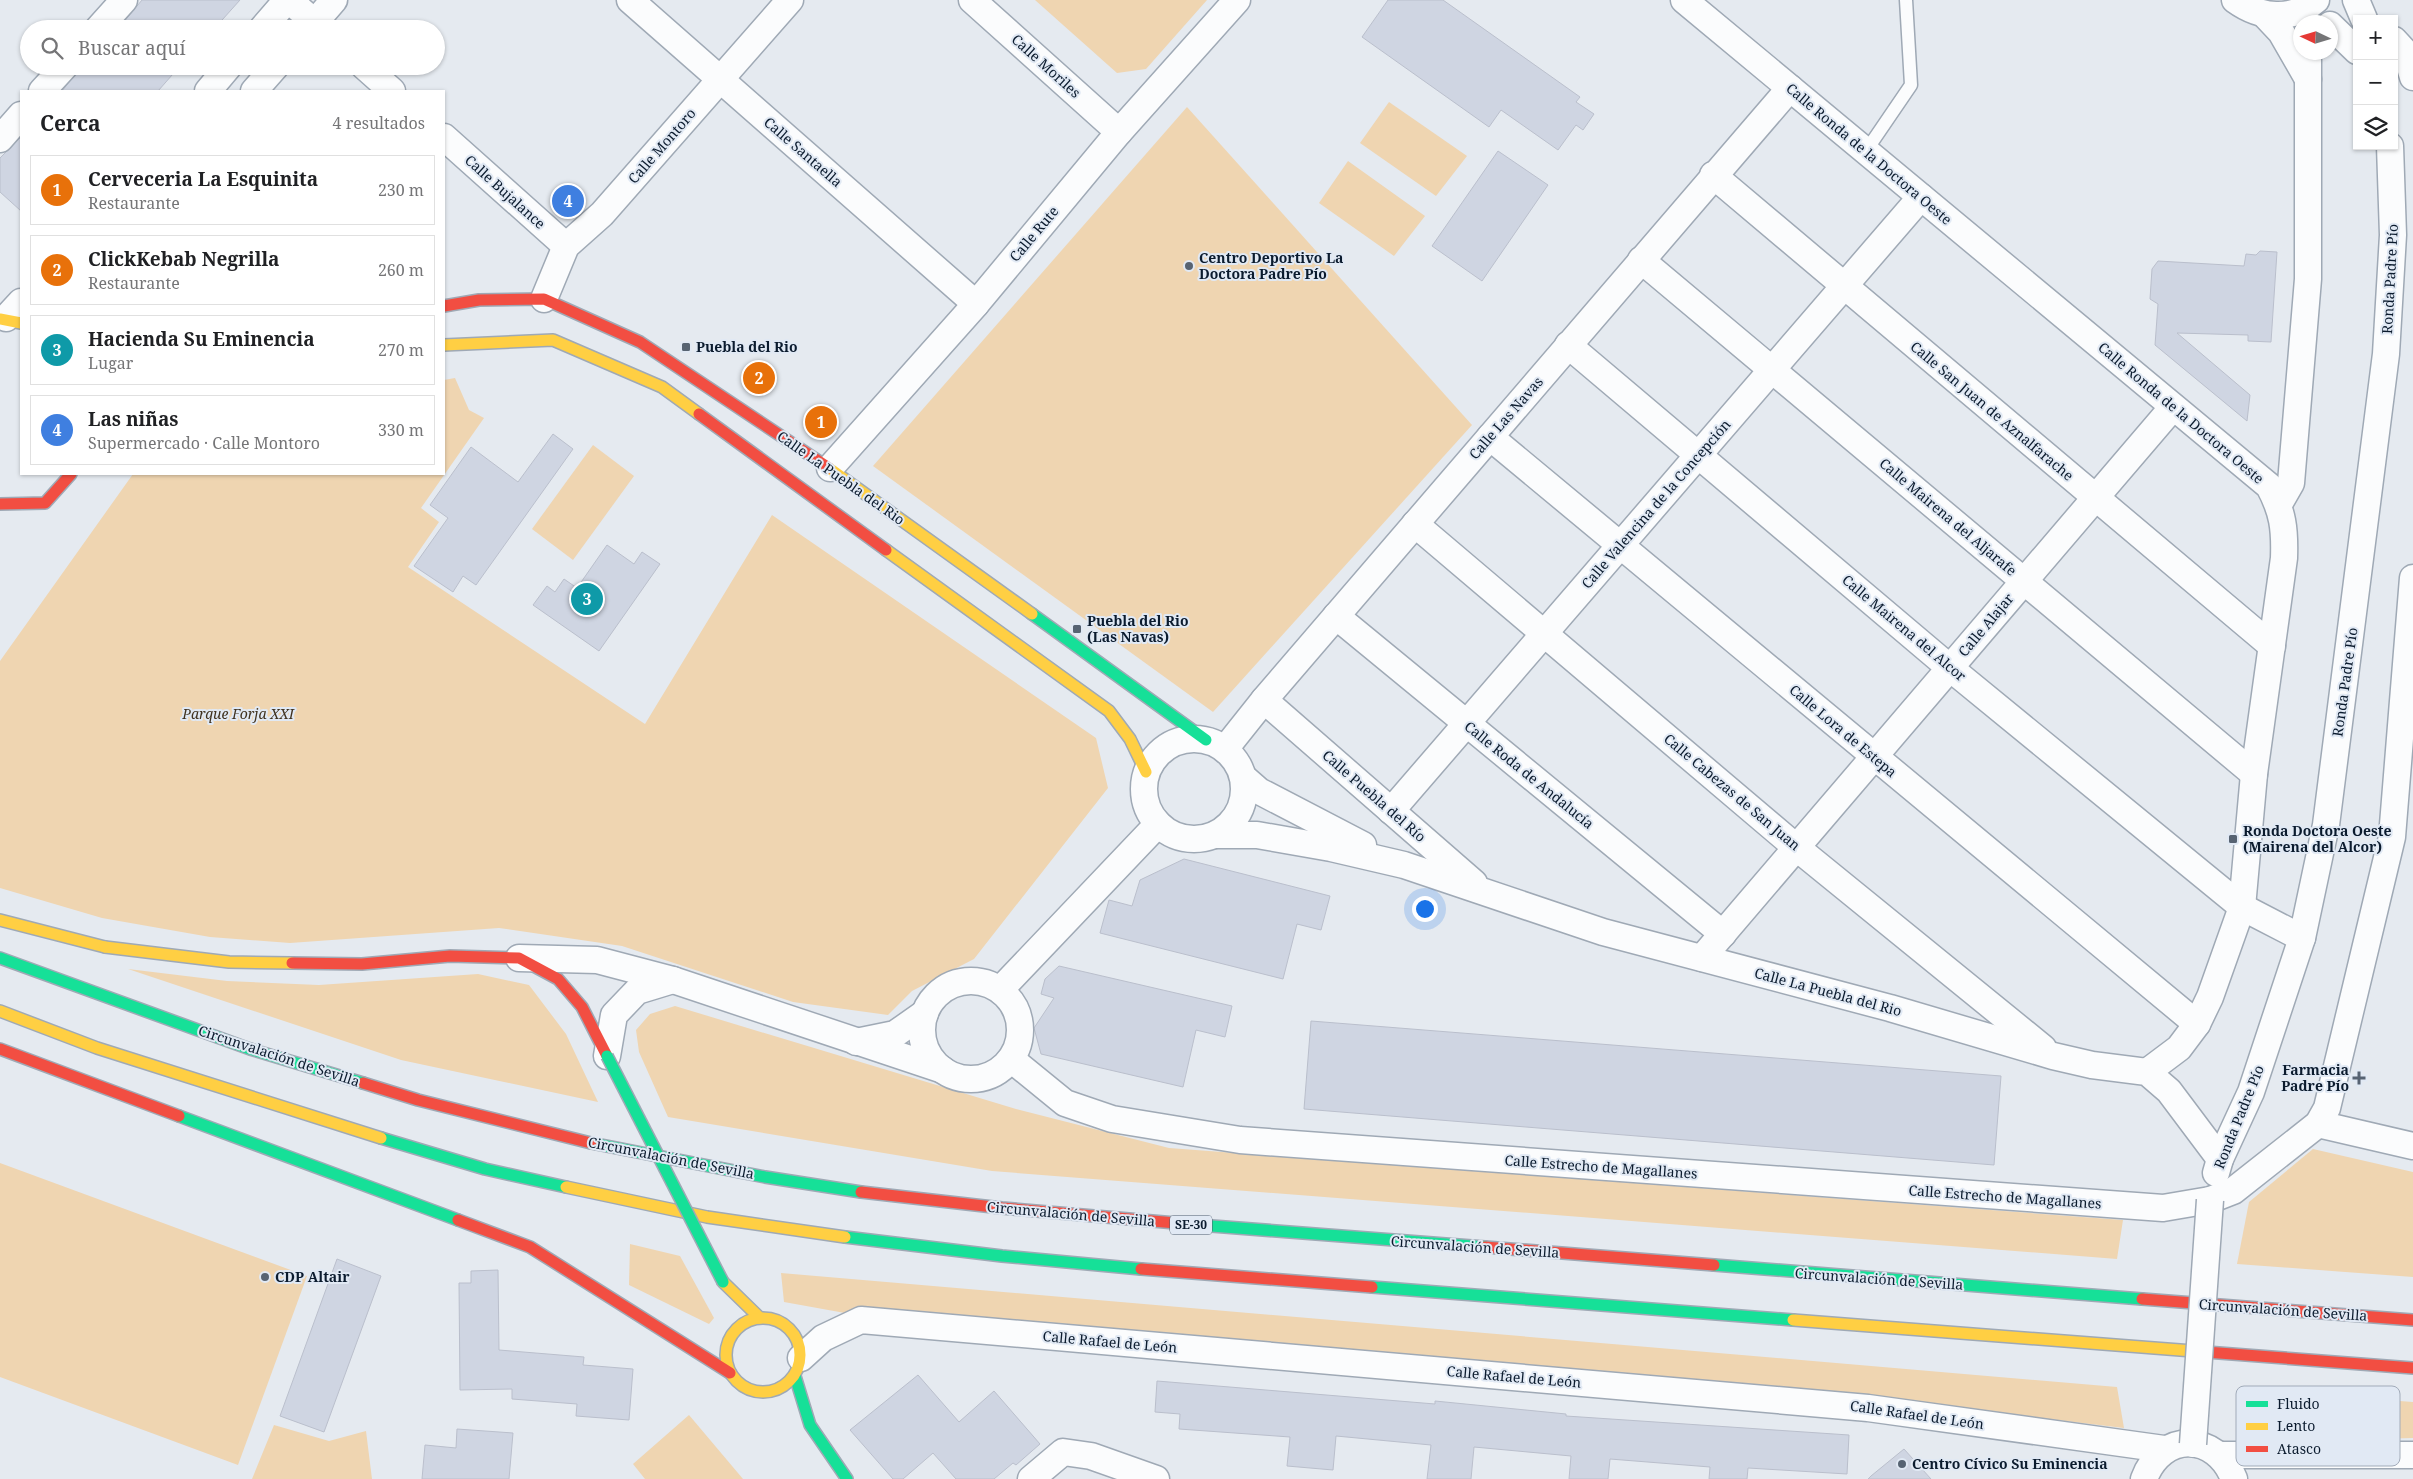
<!DOCTYPE html>
<html lang="es">
<head>
<meta charset="utf-8">
<style>
	:root { --surface:#fff; --page:#f6f6f6; --text:#202124; --muted:#757577; --line:#e0e0e0; --accent:#ea580c }
	body { margin:0; font-family:"Noto Serif",serif; background:var(--page); color:var(--text) }
	.controls { position:absolute; right:15px; top:15px; display:grid; overflow:hidden; border-radius:0px; box-shadow:0 1px 4px #0004 }
	.controls button { width:45px; height:45px; display:grid; place-items:center; padding:0; border:0; border-bottom:1px solid var(--line); background:var(--surface); color:var(--text); font:25px sans-serif }
	.compass { position:absolute; left:2293px; top:15px; width:45px; height:45px; border-radius:50%; background:var(--surface); box-shadow:0 1px 4px #0004; rotate:274deg }
	.you { position:absolute; left:1424px; top:908px; width:18px; height:18px; margin:-12px; border:4px solid #fff; border-radius:50%; background:#1a73e8; box-shadow:0 0 0 8px #1a73e833 }
	.badge { display:grid; place-items:center; width:32px; height:32px; border-radius:50%; background:var(--accent); color:#fff; font-size:16px; font-weight:700 }
	.pin { position:absolute; translate:-50% -50%; border:2px solid #fff; box-shadow:0 1px 5px #0006 }
	.list { margin:0; padding:0; list-style:none }
	h2 { display:flex; justify-content:space-between; align-items:center; height:65px; margin:0; padding:0 20px; font-size:21px }
	h2 small { font-size:16px; font-weight:400; color:var(--muted) }
	.list li { display:grid; grid-template-columns:32px 1fr auto; gap:15px; align-items:center; box-sizing:border-box; height:70px; margin:0 10px 10px; padding:0 10px; border:1px solid var(--line); border-radius:0px }
	.list b { display:block; font-size:19px; white-space:nowrap }
	.list p { margin:0; font-size:16px; white-space:nowrap; color:var(--muted) }
	.list em { font-size:16px; font-style:normal; color:var(--muted) }
	.icon { flex:none; width:28px; height:28px; fill:none; stroke:currentColor; stroke-width:2; stroke-linecap:round; stroke-linejoin:round }
	.map { position:relative; flex:none; width:2413px; height:1479px; overflow:hidden }
	.search { position:absolute; background:var(--surface); box-shadow:0 1px 4px #0004; left:20px; top:20px; width:425px; height:55px; display:flex; align-items:center; gap:12px; box-sizing:border-box; padding:0 18px; border-radius:28px; color:var(--muted); font-size:19px }
	.panel { position:absolute; background:var(--surface); box-shadow:0 1px 4px #0004; left:20px; top:90px; width:425px; height:385px; border-radius:0px }
	.map>svg:first-child { display:block }
	.green { fill:#efd5b1 }
	.building { fill:#cfd5e2; stroke:#babfcc }
	.lines { fill:none; stroke-linecap:round; stroke-linejoin:round }
	.lane-casing { stroke:#9fa9b5; stroke-width:15 }
	.street-casing { stroke:#9fa9b5; stroke-width:29 }
	.fast-casing { stroke:#9fa9b5; stroke-width:14 }
	.slow-casing { stroke:#9fa9b5; stroke-width:14 }
	.jam-casing { stroke:#9fa9b5; stroke-width:14 }
	.lane { stroke:#fbfcfd; stroke-width:12 }
	.street { stroke:#fbfcfd; stroke-width:26 }
	.fast { stroke:#16e098; stroke-width:11 }
	.slow { stroke:#ffcf43; stroke-width:11 }
	.jam { stroke:#f24e42; stroke-width:11 }
	.street-bridge-casing { stroke:#9fa9b5; stroke-width:29; stroke-linecap:butt }
	.fast-bridge-casing { stroke:#9fa9b5; stroke-width:14; stroke-linecap:butt }
	.street-bridge { stroke:#fbfcfd; stroke-width:26 }
	.fast-bridge { stroke:#16e098; stroke-width:11 }
	.poi-dot { fill:#576372; stroke:#e1e9f4; stroke-width:2 }
	.labels { text-anchor:middle; stroke-width:4; stroke-linejoin:round; paint-order:stroke }
	.shield { fill:#e1e9f4; stroke:#4b5969; stroke-width:1 }
	.shield-label { font-size:12px; font-weight:bold; fill:#0b1b2e }
	.street-label { font-size:14px; fill:#0b1b2e; stroke:#e1e9f4 }
	.poi-label { font-size:14px; font-weight:bold; fill:#0b1b2e; stroke:#e1e9f4; text-anchor:start }
	.park-label { font-size:14px; font-style:italic; fill:#40321f; stroke:#e1e9f4 }
	.key { fill:#e1e9f4; stroke:#a1abb9; stroke-width:1 }
	.key-label { font-size:14px; fill:#0b1b2e }
</style>
</head>
<body>
<div class="map">
<svg width="2413" height="1479" viewBox="0 0 2413 1479">
	<rect width="100%" height="100%" fill="#e5eaf0"/>
	<g class="green">
		<path d="M1035,0H1207L1146,69L1117,73Z"/>
		<path d="M1389,102L1467,156L1436,196L1360,143Z"/>
		<path d="M1187,107L1472,425L1213,712L873,466Z"/>
		<path d="M1348,161L1425,216L1394,256L1319,203Z"/>
		<path d="M455,378L469,410L484,418L421,508L439,522L408,567L645,724L772,515L1096,738L1108,788L974,959L912,991L888,1015L793,1002L622,946L499,928L290,943L210,937L102,918L0,888V661L133,474H444V380Z"/>
		<path d="M593,445L634,476L573,560L532,529Z"/>
		<path d="M128,969L227,981L319,985L478,974L529,985L566,1034L598,1102L401,1060Z"/>
		<path d="M675,1006L1016,1109L1169,1148L2123,1220L2117,1259L992,1171L668,1117L639,1052L636,1030L650,1014Z"/>
		<path d="M2313,1149L2413,1172V1277L2237,1264L2249,1202Z"/>
		<path d="M0,1163L307,1276L238,1465L0,1377Z"/>
		<path d="M630,1244L680,1256L714,1318L709,1324L629,1285Z"/>
		<path d="M781,1273L2117,1387L2124,1428L1875,1398L856,1315L784,1302Z"/>
		<path d="M2278,1392L2413,1402V1438L2267,1442Z"/>
		<path d="M689,1415L743,1479H645L633,1464Z"/>
		<path d="M274,1425L329,1441L366,1431L372,1479H252Z"/>
	</g>
	<g class="building">
		<path d="M142,0H240L214,29H118Z"/>
		<path d="M1388,0H1443L1580,97L1576,102L1594,114L1583,130L1576,125L1558,150L1501,110L1489,127L1362,37Z"/>
		<path d="M82,66H180L158,91H62Z"/>
		<path d="M21,137V211L0,192V158Z"/>
		<path d="M1498,151L1548,185L1482,281L1432,246Z"/>
		<path d="M2260,251L2277,252L2271,342L2248,341V335L2177,333L2250,395L2247,421L2155,345L2158,304L2150,299L2152,269L2158,261L2244,266L2246,254L2256,255Z"/>
		<path d="M553,434L573,449L476,585L463,576L453,592L414,566L448,518L430,505L471,447L518,482Z"/>
		<path d="M607,545L634,564L642,552L660,564L599,651L533,605L547,586L555,592L564,579L577,588Z"/>
		<path d="M1184,859L1330,896L1321,930L1297,924L1283,979L1100,933L1109,900L1132,906L1140,880Z"/>
		<path d="M1059,966L1232,1006L1225,1037L1196,1030L1183,1087L1041,1054L1034,1028L1054,998L1041,994L1045,979Z"/>
		<path d="M1311,1021L2001,1076L1994,1165L1304,1109Z"/>
		<path d="M337,1259L381,1276L324,1432L280,1416Z"/>
		<path d="M498,1270L499,1350L584,1357L583,1365L633,1369L629,1420L576,1416L577,1404L512,1399V1389L460,1390L459,1283H471V1271Z"/>
		<path d="M918,1375L959,1422L994,1391L1040,1444L1016,1465L1013,1463L994,1479H956L933,1453L903,1479H893L850,1430Z"/>
		<path d="M1157,1381L1435,1404V1401L1566,1414V1416L1849,1435L1847,1474L1748,1468L1747,1479H1709L1710,1467L1610,1459L1608,1479H1569L1571,1456L1474,1447L1471,1479H1427L1431,1445L1336,1436L1333,1470L1287,1466L1290,1437L1179,1429L1180,1414L1155,1412Z"/>
		<path d="M457,1429L513,1433L509,1479H422L425,1445L456,1448Z"/>
		<path d="M1904,1449L1931,1479H1868L1871,1476Z"/>
	</g>
	<g class="lines">
		<g class="lane-casing">
			<path id="lane" d="M1866,151L1911,85L1906,0"/>
		</g>
		<g class="street-casing">
			<g id="street">
				<path d="M289,0L322,29"/>
				<path d="M630,0L976,304"/>
				<path d="M972,0L1119,132"/>
				<path d="M1684,0L2269,486C2283,512 2285,529 2284,558L2254,774L2242,907L2210,997L2197,1024L2179,1048L2147,1072"/>
				<path d="M2235,0C2260,18 2292,22 2316,0"/>
				<path d="M2356,0L2364,19"/>
				<path d="M2265,15L2281,32L2308,79"/>
				<path d="M2330,25L2357,51"/>
				<path d="M98,29L124,0"/>
				<path d="M262,29L287,0"/>
				<path d="M309,29L334,0"/>
				<path d="M2394,40L2406,53L2413,77"/>
				<path d="M364,66L392,91"/>
				<path d="M42,91L65,66"/>
				<path d="M208,91L229,66"/>
				<path d="M254,91L276,66"/>
				<path d="M444,137L566,246"/>
				<path d="M0,139L21,115"/>
				<path d="M1713,175L2272,646"/>
				<path d="M1641,260L2254,774"/>
				<path d="M544,299L566,246L602,214L790,0"/>
				<path d="M6,318L21,302"/>
				<path d="M1568,345L1950,668L2242,907L2302,938"/>
				<path d="M1490,437L2197,1024"/>
				<path d="M830,468L976,304L1119,132L1237,0"/>
				<path d="M2279,504L2291,483L2308,279V52"/>
				<path d="M1415,524L1797,848L2043,1048"/>
				<path d="M1336,616L1723,934"/>
				<path d="M1264,700L1474,883"/>
				<circle cx="1194" cy="789" r="50"/>
				<path d="M1225,749L1264,700L1790,88"/>
				<path d="M1243,777L1259,791L1363,845"/>
				<path d="M1391,811L1921,197"/>
				<path d="M1215,835H1257L1331,848L1404,865L1603,932L1890,1008L2053,1056L2092,1065L2147,1072L2169,1091L2220,1159"/>
				<path d="M519,958L597,960L673,980L943,1070"/>
				<path d="M1702,958L2173,407"/>
				<circle cx="971" cy="1030" r="49"/>
				<path d="M1000,990L1158,824"/>
				<path d="M856,1042L895,1034L925,1013"/>
				<path d="M607,1056L614,1015L637,991L673,980"/>
				<path d="M1011,1059L1065,1103L1112,1119L1240,1140L2163,1208L2210,1200L2233,1191L2318,1124L2327,1108L2392,837L2413,578"/>
				<path d="M2318,1124L2413,1146"/>
				<path d="M2216,1173L2220,1159L2251,1092L2302,938L2326,825L2386,354L2393,235L2390,146"/>
				<path d="M801,1358L823,1338L861,1320L1868,1408L2164,1449"/>
				<path d="M2219,1455H2413"/>
				<path d="M1031,1479L1063,1452L1091,1456L1156,1479"/>
				<path d="M2144,1479C2162,1431 2216,1432 2234,1479"/>
			</g>
		</g>
		<g class="fast-casing">
			<g id="fast">
				<path d="M1032,614L1206,740"/>
				<path d="M0,958L250,1049L363,1083"/>
				<path d="M179,1116L458,1220"/>
				<path d="M381,1138L485,1169L566,1187"/>
				<path d="M591,1143L765,1177L861,1192"/>
				<path d="M1199,1225L1485,1247"/>
				<path d="M845,1237L1002,1256L1141,1269"/>
				<path d="M1714,1265L2142,1299"/>
				<path d="M1372,1287L1793,1320"/>
				<path d="M795,1376L810,1425L847,1479"/>
			</g>
		</g>
		<g class="slow-casing">
			<g id="slow">
				<path d="M0,319L21,323"/>
				<path d="M444,345L553,340L662,387L699,414"/>
				<path d="M829,468L1032,614"/>
				<path d="M886,550L1109,711L1130,739L1146,772"/>
				<path d="M0,920L105,947"/>
				<path d="M105,947L229,962L292,963"/>
				<path d="M0,1011L97,1048L381,1138"/>
				<path d="M566,1187L707,1217L845,1237"/>
				<path d="M723,1282L760,1318"/>
				<circle cx="763" cy="1355" r="37"/>
				<path d="M1793,1320L2193,1351"/>
			</g>
		</g>
		<g class="jam-casing">
			<g id="jam">
				<path d="M444,306L479,300L544,299L640,342L829,468"/>
				<path d="M699,414L886,550"/>
				<path d="M0,504L45,503L71,474"/>
				<path d="M292,963L362,964L450,956L519,958L558,979L582,1007L607,1056"/>
				<path d="M0,1049L179,1116"/>
				<path d="M363,1083L418,1100L591,1143"/>
				<path d="M861,1192L1002,1208L1199,1225"/>
				<path d="M458,1220L530,1247L730,1373"/>
				<path d="M1485,1247L1714,1265"/>
				<path d="M1141,1269L1372,1287"/>
				<path d="M2142,1299L2413,1320"/>
				<path d="M2193,1351L2413,1368"/>
			</g>
		</g>
		<use href="#lane" class="lane"/>
		<use href="#street" class="street"/>
		<use href="#fast" class="fast"/>
		<use href="#slow" class="slow"/>
		<use href="#jam" class="jam"/>
		<g class="street-bridge-casing">
			<path id="street-bridge" d="M2193,1444L2210,1200"/>
		</g>
		<g class="fast-bridge-casing">
			<path id="fast-bridge" d="M607,1056L723,1282"/>
		</g>
		<use href="#street-bridge" class="street-bridge"/>
		<use href="#fast-bridge" class="fast-bridge"/>
	</g>
	<g class="poi-dot">
		<circle cx="1189" cy="266" r="5"/>
		<rect x="681" y="342" width="10" height="10" rx="2.5"/>
		<rect x="1072" y="624" width="10" height="10" rx="2.5"/>
		<rect x="2228" y="834" width="10" height="10" rx="2.5"/>
		<path d="M2356.5 1070.5h5v5h5v5h-5v5h-5v-5h-5v-5h5z"/>
		<circle cx="265" cy="1277" r="5"/>
		<circle cx="1902" cy="1464" r="5"/>
	</g>
	<g class="labels">
		<rect class="shield" x="1170" y="1215.5" width="42" height="19" rx="4"/>
		<g class="shield-label">
			<text x="1191" y="1229">SE-30</text>
		</g>
		<g class="street-label">
			<text transform="translate(1046 66) rotate(42)" y="5">Calle Moriles</text>
			<text transform="translate(662 146) rotate(-49)" y="5">Calle Montoro</text>
			<text transform="translate(803 152) rotate(41)" y="5">Calle Santaella</text>
			<text transform="translate(1869 154) rotate(40)" y="5">Calle Ronda de la Doctora Oeste</text>
			<text transform="translate(505 192) rotate(42)" y="5">Calle Bujalance</text>
			<text transform="translate(1034 234) rotate(-50)" y="5">Calle Rute</text>
			<text transform="translate(2390 279) rotate(-87)" y="5">Ronda Padre Pío</text>
			<text transform="translate(1992 411) rotate(40)" y="5">Calle San Juan de Aznalfarache</text>
			<text transform="translate(2181 413) rotate(40)" y="5">Calle Ronda de la Doctora Oeste</text>
			<text transform="translate(1506 418) rotate(-49)" y="5">Calle Las Navas</text>
			<text transform="translate(841 478) rotate(35)" y="5">Calle La Puebla del Rio</text>
			<text transform="translate(1656 504) rotate(-49)" y="5">Calle Valencina de la Concepción</text>
			<text transform="translate(1948 517) rotate(40)" y="5">Calle Mairena del Aljarafe</text>
			<text transform="translate(1986 625) rotate(-50)" y="5">Calle Alajar</text>
			<text transform="translate(1904 628) rotate(40)" y="5">Calle Mairena del Alcor</text>
			<text transform="translate(2345 682) rotate(-82)" y="5">Ronda Padre Pío</text>
			<text transform="translate(1843 731) rotate(40)" y="5">Calle Lora de Estepa</text>
			<text transform="translate(1529 775) rotate(39)" y="5">Calle Roda de Andalucía</text>
			<text transform="translate(1732 792) rotate(40)" y="5">Calle Cabezas de San Juan</text>
			<text transform="translate(1374 796) rotate(41)" y="5">Calle Puebla del Río</text>
			<text transform="translate(1828 992) rotate(15)" y="5">Calle La Puebla del Rio</text>
			<text transform="translate(279 1056) rotate(18)" y="5">Circunvalación de Sevilla</text>
			<text transform="translate(2239 1117) rotate(-68)" y="5">Ronda Padre Pío</text>
			<text transform="translate(671 1158) rotate(11)" y="5">Circunvalación de Sevilla</text>
			<text transform="translate(1601 1167) rotate(4)" y="5">Calle Estrecho de Magallanes</text>
			<text transform="translate(2005 1197) rotate(4)" y="5">Calle Estrecho de Magallanes</text>
			<text transform="translate(1071 1214) rotate(5)" y="5">Circunvalación de Sevilla</text>
			<text transform="translate(1475 1247) rotate(4)" y="5">Circunvalación de Sevilla</text>
			<text transform="translate(1879 1279) rotate(4)" y="5">Circunvalación de Sevilla</text>
			<text transform="translate(2283 1310) rotate(4)" y="5">Circunvalación de Sevilla</text>
			<text transform="translate(1110 1342) rotate(5)" y="5">Calle Rafael de León</text>
			<text transform="translate(1514 1377) rotate(5)" y="5">Calle Rafael de León</text>
			<text transform="translate(1917 1415) rotate(8)" y="5">Calle Rafael de León</text>
		</g>
		<g class="poi-label">
			<text x="1199" y="263">Centro Deportivo La<tspan x="1199" dy="16">Doctora Padre Pío</tspan></text>
			<text x="696" y="352">Puebla del Rio</text>
			<text x="1087" y="626">Puebla del Rio<tspan x="1087" dy="16">(Las Navas)</tspan></text>
			<text x="2243" y="836">Ronda Doctora Oeste<tspan x="2243" dy="16">(Mairena del Alcor)</tspan></text>
			<text x="2349" y="1075" text-anchor="end">Farmacia<tspan x="2349" dy="16">Padre Pío</tspan></text>
			<text x="275" y="1282">CDP Altair</text>
			<text x="1912" y="1469">Centro Cívico Su Eminencia</text>
		</g>
		<g class="park-label">
			<text x="238" y="719">Parque Forja XXI</text>
		</g>
	</g>
	<rect x="2236" y="1386" width="164" height="80" rx="8" class="key"/>
	<rect x="2246" y="1401" width="22" height="6" fill="#16e098"/>
	<rect x="2246" y="1423" width="22" height="7" fill="#ffcf43"/>
	<rect x="2246" y="1446" width="22" height="6" fill="#f24e42"/>
	<g class="key-label">
		<text x="2277" y="1409">Fluido</text>
		<text x="2277" y="1431">Lento</text>
		<text x="2277" y="1454">Atasco</text>
	</g>
</svg>
<div class="controls">
<button>+</button>
<button>−</button>
<button><svg class="icon" aria-label="layers" viewBox="0 0 24 24"><path d="M12 4l9 5-9 5-9-5zM3 14l9 5 9-5"/></svg></button>
</div>
<svg class="compass" viewBox="-18 -18 36 36"><path d="M0-13l5 13h-10z" fill="#e53935"/><path d="M0 13l5-13h-10z" fill="#757577"/></svg>
<div class="you"></div>
<div class="pin badge" style="left:821px;top:422px;background:#e8710a">1</div>
<div class="pin badge" style="left:759px;top:378px;background:#e8710a">2</div>
<div class="pin badge" style="left:587px;top:599px;background:#0f9aa8">3</div>
<div class="pin badge" style="left:568px;top:201px;background:#3f7fe0">4</div>
<div class="search"><svg class="icon" aria-label="search" viewBox="0 0 24 24"><circle cx="10" cy="10" r="6"/><path d="M15 15l6 6"/></svg>Buscar aquí</div>
<section class="panel">
<h2>Cerca<small>4 resultados</small></h2>
<ul class="list">
<li><span class="badge" style="background:#e8710a">1</span><div><b>Cerveceria La Esquinita</b><p>Restaurante</p></div><em>230 m</em></li>
<li><span class="badge" style="background:#e8710a">2</span><div><b>ClickKebab Negrilla</b><p>Restaurante</p></div><em>260 m</em></li>
<li><span class="badge" style="background:#0f9aa8">3</span><div><b>Hacienda Su Eminencia</b><p>Lugar</p></div><em>270 m</em></li>
<li><span class="badge" style="background:#3f7fe0">4</span><div><b>Las niñas</b><p>Supermercado · Calle Montoro</p></div><em>330 m</em></li>
</ul>
</section>
</div>
</body>
</html>
